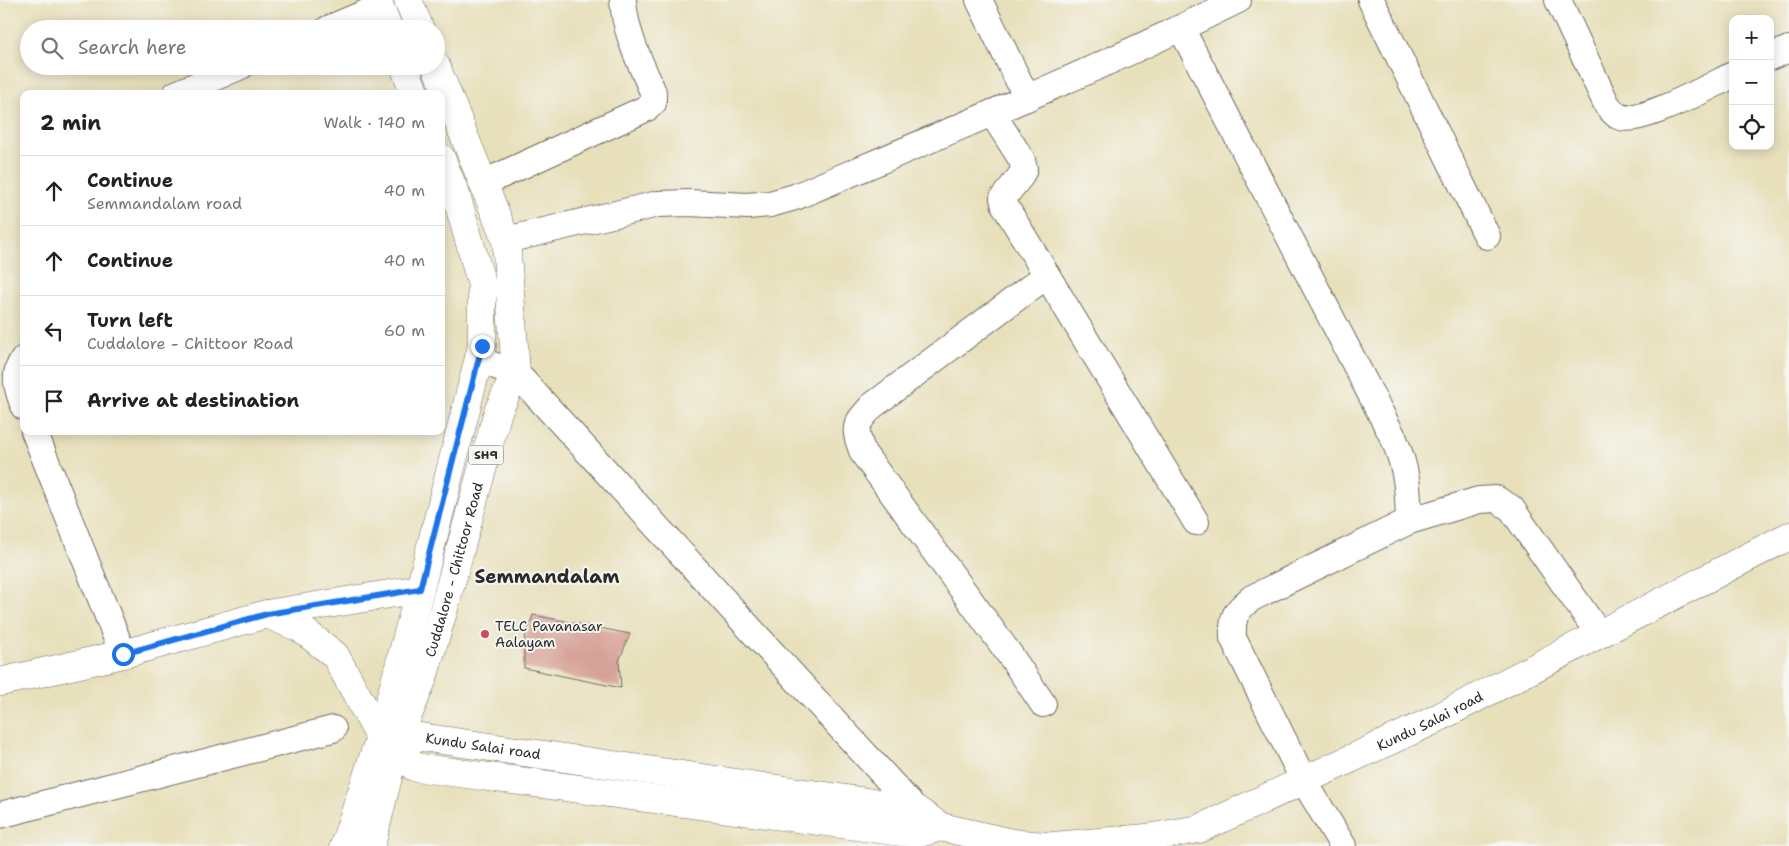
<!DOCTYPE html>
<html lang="en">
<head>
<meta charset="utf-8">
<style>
	:root { --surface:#fff; --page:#f6f6f6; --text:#222; --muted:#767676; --line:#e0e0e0 }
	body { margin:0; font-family:"Shantell Sans",sans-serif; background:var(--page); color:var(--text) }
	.controls { position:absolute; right:15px; top:15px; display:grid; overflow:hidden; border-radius:10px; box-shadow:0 2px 12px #0003 }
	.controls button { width:45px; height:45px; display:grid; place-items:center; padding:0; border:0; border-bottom:1px solid var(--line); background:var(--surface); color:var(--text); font:25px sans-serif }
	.stop { position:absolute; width:15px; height:15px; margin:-11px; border:4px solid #1a73e8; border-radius:50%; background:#fff }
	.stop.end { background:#1a73e8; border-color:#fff; box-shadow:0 1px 5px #0008 }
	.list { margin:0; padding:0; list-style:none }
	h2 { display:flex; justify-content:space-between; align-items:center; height:65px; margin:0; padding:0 20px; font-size:21px }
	h2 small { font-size:16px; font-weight:400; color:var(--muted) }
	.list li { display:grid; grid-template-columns:32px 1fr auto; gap:15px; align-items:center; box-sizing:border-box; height:70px; padding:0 20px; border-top:1px solid var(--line) }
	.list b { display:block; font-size:19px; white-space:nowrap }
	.list p { margin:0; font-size:16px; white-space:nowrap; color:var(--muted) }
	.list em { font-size:16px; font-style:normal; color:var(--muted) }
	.icon { flex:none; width:28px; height:28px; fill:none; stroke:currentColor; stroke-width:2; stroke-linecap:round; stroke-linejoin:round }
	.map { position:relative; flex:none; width:1789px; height:846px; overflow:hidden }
	.search { position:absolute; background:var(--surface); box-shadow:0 2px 12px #0003; left:20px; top:20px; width:425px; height:55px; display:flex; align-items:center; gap:12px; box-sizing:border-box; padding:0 18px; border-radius:28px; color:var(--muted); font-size:19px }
	.panel { position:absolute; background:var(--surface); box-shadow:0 2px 12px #0003; left:20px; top:90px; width:425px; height:345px; border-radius:10px }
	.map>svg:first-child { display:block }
	.building { fill:#d6a196 }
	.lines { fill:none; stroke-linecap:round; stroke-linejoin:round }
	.minor-casing { stroke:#6d6a5d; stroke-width:28 }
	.major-casing { stroke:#6d6a5d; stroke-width:29 }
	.minor { stroke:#fff; stroke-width:26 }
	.major { stroke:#fff; stroke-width:28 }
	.route { stroke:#1a73e8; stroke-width:6 }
	.poi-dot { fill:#d1495b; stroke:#f6f6f2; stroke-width:2 }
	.labels { text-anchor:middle; stroke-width:4; stroke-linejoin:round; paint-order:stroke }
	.shield { fill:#f6f6f2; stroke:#686867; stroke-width:1 }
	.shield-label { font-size:12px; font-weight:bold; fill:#2b2b2b }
	.street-label { font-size:14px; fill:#2b2b2b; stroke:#f6f6f2 }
	.poi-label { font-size:14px; fill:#2b2b2b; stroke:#f6f6f2; text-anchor:start }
	.district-label { font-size:19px; font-weight:bold; fill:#2b2b2b; stroke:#f6f6f2 }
</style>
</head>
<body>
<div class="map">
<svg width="1789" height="846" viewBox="0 0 1789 846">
	<rect width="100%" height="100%" fill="#f6f6f2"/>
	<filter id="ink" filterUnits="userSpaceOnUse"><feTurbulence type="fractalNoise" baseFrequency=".02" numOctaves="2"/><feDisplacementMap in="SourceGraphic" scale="10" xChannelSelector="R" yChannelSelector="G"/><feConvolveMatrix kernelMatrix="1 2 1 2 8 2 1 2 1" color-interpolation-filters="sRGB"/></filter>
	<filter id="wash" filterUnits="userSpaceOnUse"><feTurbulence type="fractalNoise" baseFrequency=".0096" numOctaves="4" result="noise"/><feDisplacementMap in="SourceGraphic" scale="20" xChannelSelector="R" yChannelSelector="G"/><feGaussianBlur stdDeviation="1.12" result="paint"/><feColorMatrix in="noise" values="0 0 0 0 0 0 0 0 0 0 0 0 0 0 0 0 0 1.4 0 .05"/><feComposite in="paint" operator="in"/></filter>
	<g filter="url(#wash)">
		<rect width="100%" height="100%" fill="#e8e0bb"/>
		<g id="blocks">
			<path class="building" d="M533,615L630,634L619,661L621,688L524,668V641Z"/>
		</g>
	</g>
	<g filter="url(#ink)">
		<use href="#blocks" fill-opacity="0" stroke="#6d6a5d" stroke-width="1"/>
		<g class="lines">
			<g class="minor-casing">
				<g id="minor">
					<path d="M979,0L1027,98"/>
					<path d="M1371,0L1487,236"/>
					<path d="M1558,0L1607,105C1610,108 1614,114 1618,116C1637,127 1712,85 1733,75"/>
					<path d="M1181,28L1394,439C1407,470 1408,488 1409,521"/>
					<path d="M328,29L380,7"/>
					<path d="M1770,57L1789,49"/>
					<path d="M176,94L241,66"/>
					<path d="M992,113L1022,160L1024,169L1020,177L1003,198L1005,206L1196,522"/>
					<path d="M484,183L647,108L653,103V92C640,62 625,33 623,0"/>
					<path d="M506,240L658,204L689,203L748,206L770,204L795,197C943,134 1093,72 1238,0"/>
					<path d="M24,359C11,374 18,390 24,407"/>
					<path d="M478,360L516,373L915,809"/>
					<path d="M34,431L123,654"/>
					<path d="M1043,704L1010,655L863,453C853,427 854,426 872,406L1047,275"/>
					<path d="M0,815L333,729"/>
					<path d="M1343,846L1304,781L1233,638C1232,616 1235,611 1252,598L1409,521L1479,500L1496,499L1511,508L1599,634"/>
				</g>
			</g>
			<g class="major-casing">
				<g id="major">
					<path d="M377,0L389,29"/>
					<path d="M408,0L420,29"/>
					<path d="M404,66L415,94"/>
					<path d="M267,614L300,628L335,655L380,737L396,745L414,767L916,834L941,827"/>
					<path d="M0,682L123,654L267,614L420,589"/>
					<path id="s1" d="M396,745L421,737L915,809L941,827L1012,843L1045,846"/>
					<path d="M344,846L380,737L420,589L482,346V285L456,195L441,158"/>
					<path id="s2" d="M371,846L396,745L423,678L443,612L498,411L516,373L506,240L436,66"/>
					<path id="s3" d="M1053,846L1147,838L1199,829L1426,724L1789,536"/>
				</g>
			</g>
			<use href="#minor" class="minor"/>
			<use href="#major" class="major"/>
		</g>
	</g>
	<g class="lines" filter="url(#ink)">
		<path class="route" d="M123,654L267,614L420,589L482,346"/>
	</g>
	<circle class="poi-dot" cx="485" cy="634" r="5"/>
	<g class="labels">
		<rect class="shield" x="468.5" y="445.5" width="35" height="19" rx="4"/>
		<g class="shield-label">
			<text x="486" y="459">SH9</text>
		</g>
		<g class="street-label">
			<text dy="5" stroke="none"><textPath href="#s2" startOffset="289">Cuddalore - Chittoor Road</textPath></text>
			<text dy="5" stroke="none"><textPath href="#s3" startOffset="402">Kundu Salai road</textPath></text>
			<text dy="5" stroke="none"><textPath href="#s1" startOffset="89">Kundu Salai road</textPath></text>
		</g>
		<g class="poi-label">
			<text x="495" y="631">TELC Pavanasar<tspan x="495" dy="16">Aalayam</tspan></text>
		</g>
		<g class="district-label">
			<text x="547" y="583">Semmandalam</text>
		</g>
	</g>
</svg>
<div class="controls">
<button>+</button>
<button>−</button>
<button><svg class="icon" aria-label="locate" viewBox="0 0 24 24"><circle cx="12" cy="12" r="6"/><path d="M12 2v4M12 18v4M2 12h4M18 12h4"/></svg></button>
</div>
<div class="stop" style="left:123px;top:654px"></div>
<div class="stop end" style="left:482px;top:346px"></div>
<div class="search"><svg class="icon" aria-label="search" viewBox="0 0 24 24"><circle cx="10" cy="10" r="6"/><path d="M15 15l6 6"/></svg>Search here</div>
<section class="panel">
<h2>2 min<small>Walk · 140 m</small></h2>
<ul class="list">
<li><svg class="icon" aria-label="ahead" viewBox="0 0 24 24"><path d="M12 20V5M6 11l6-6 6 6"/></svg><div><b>Continue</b><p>Semmandalam road</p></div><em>40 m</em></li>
<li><svg class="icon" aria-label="ahead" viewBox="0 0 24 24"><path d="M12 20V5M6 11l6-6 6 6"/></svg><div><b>Continue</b></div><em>40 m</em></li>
<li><svg class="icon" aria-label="left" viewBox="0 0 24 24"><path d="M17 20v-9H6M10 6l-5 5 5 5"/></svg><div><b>Turn left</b><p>Cuddalore - Chittoor Road</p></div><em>60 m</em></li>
<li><svg class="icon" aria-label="arrive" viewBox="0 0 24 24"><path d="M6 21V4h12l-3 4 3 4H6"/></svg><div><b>Arrive at destination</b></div></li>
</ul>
</section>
</div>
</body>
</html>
